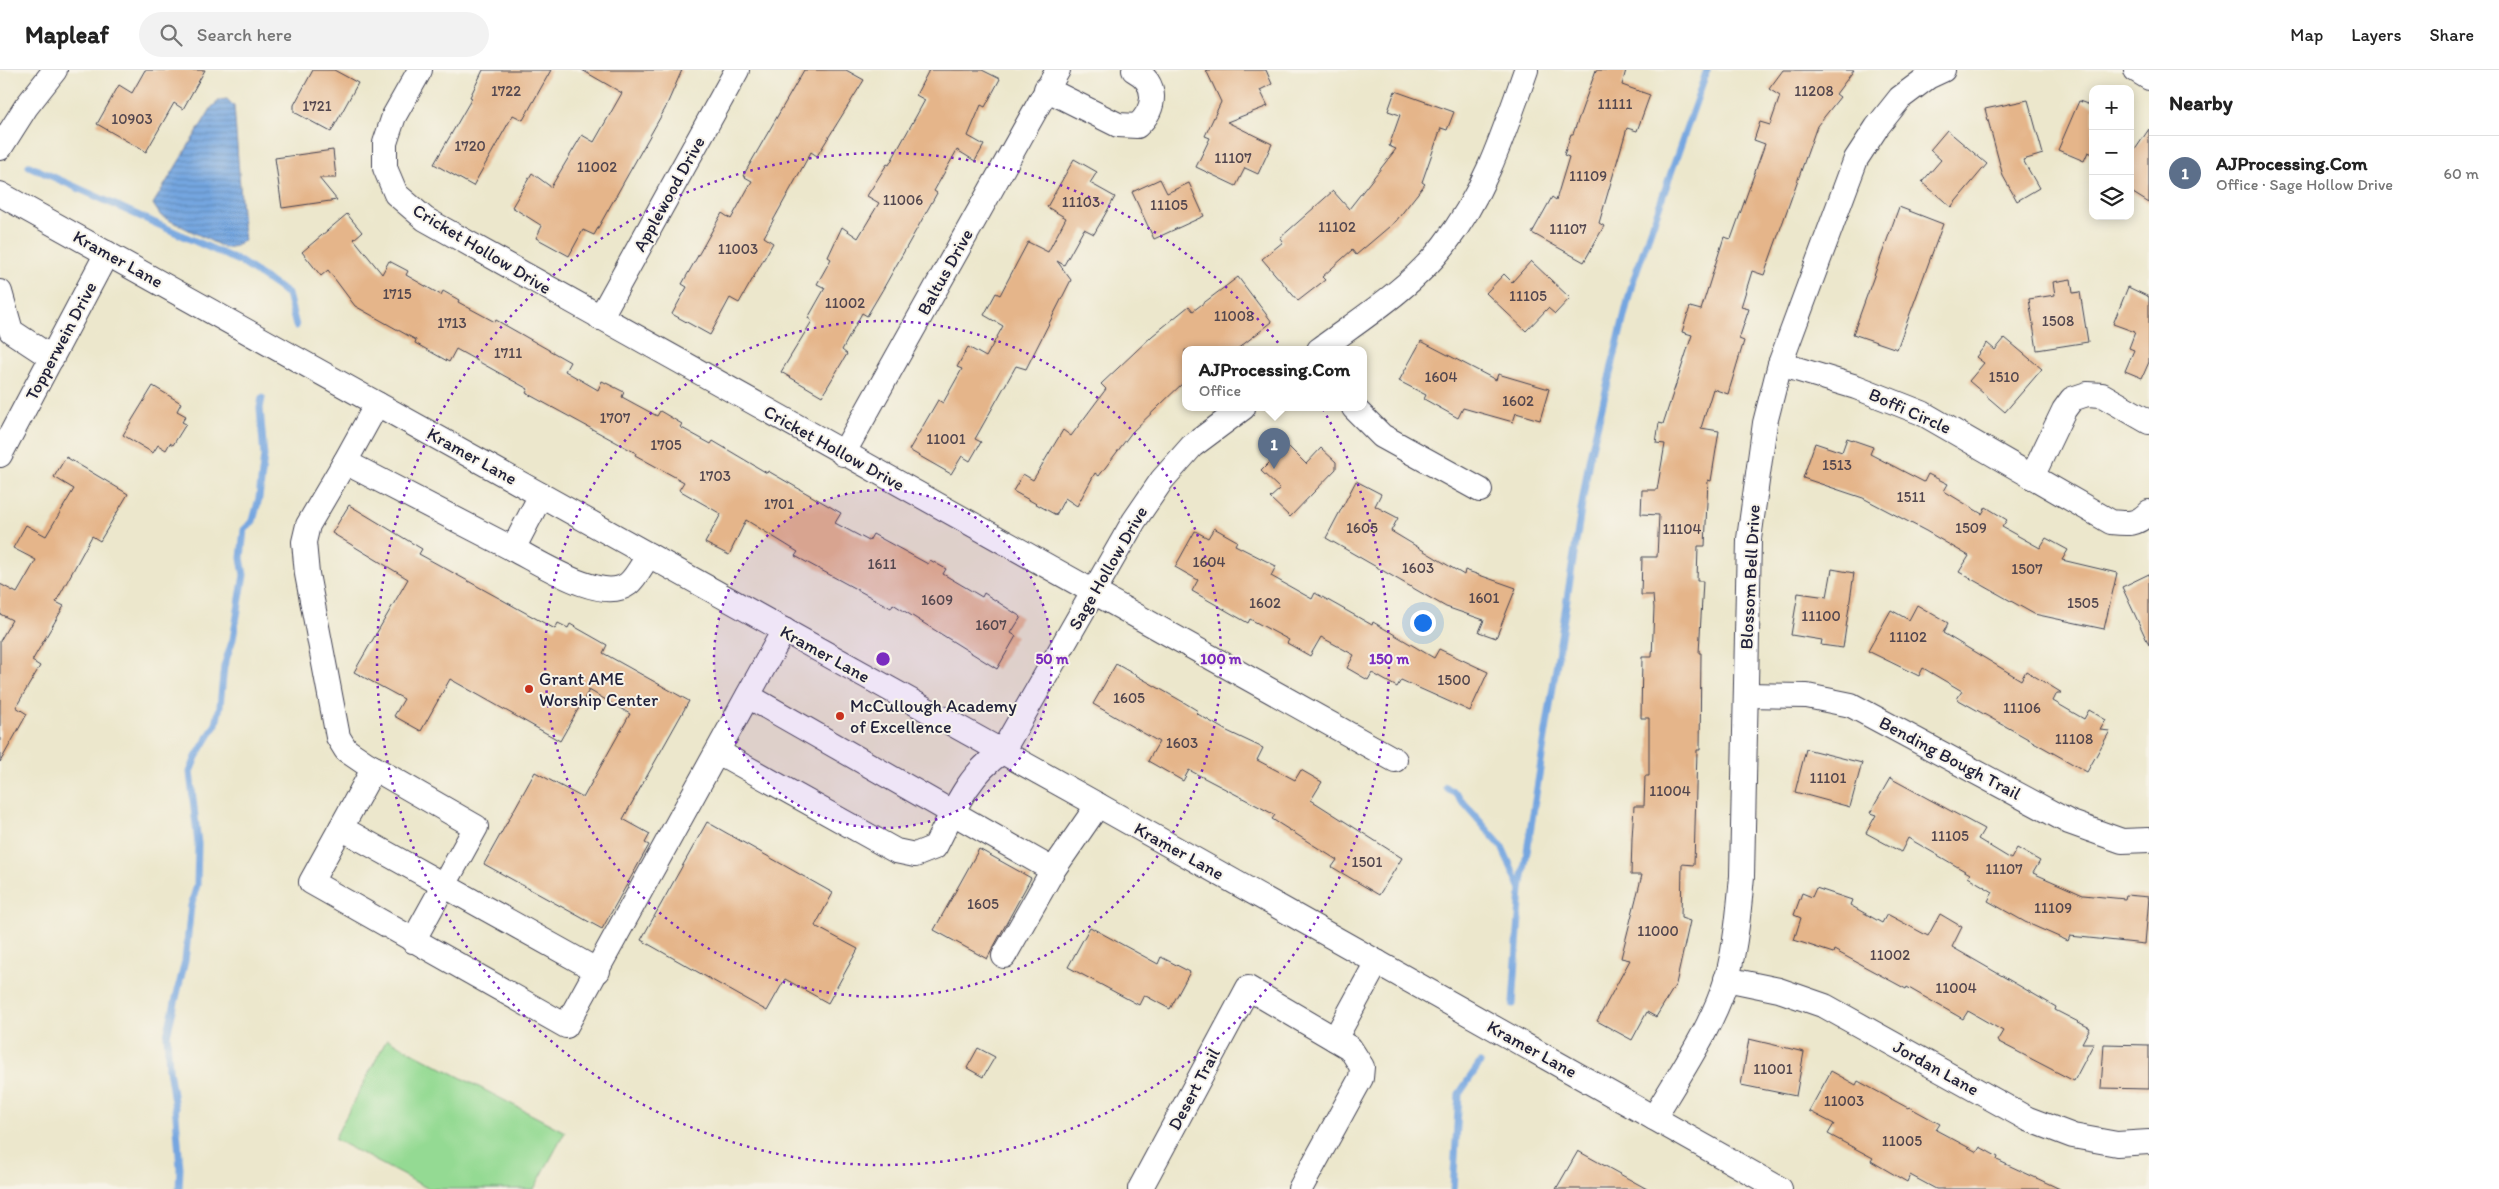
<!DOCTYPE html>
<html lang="en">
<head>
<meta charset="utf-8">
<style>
	:root { --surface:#fff; --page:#f2f2f2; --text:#222; --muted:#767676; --line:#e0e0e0; --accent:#c8321e }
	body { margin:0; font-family:Itim,sans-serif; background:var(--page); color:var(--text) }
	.controls { position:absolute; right:15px; top:15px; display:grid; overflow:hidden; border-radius:10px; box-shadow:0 2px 12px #0003 }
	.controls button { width:45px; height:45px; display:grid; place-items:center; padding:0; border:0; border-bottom:1px solid var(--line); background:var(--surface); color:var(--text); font:25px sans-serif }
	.you { position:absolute; left:1422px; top:552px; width:18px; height:18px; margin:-12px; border:4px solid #fff; border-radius:50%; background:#1a73e8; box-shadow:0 0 0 8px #1a73e833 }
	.badge { display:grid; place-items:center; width:32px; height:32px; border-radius:50%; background:var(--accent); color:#fff; font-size:16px; font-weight:700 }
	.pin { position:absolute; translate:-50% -41px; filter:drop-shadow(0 1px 2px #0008) }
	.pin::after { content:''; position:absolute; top:26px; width:18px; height:15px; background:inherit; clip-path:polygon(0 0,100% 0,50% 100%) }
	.popup { position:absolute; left:1182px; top:276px; width:185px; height:65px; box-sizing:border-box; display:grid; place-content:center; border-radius:10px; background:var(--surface); filter:drop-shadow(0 1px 4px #0005); font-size:16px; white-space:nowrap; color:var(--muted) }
	.popup b { font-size:19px; color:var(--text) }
	.popup::after { content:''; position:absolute; left:50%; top:100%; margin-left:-10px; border:10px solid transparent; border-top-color:var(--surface) }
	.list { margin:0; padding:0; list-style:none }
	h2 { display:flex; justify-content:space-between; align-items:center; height:65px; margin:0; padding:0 20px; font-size:21px }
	h2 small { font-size:16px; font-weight:400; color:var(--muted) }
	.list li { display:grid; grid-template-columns:32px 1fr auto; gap:15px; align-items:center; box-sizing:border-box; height:75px; padding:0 20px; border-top:1px solid var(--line) }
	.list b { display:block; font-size:19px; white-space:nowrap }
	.list p { margin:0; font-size:16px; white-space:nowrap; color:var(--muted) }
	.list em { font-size:16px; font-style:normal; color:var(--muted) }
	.icon { flex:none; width:28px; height:28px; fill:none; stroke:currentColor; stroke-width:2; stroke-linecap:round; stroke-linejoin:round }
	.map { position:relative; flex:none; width:2149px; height:1119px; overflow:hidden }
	header { display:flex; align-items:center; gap:30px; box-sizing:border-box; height:70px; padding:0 25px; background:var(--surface); border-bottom:1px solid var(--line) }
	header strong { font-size:24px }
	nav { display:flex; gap:28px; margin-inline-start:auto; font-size:18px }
	.search { width:350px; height:45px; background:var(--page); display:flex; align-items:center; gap:12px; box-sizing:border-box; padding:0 18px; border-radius:28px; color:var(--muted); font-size:19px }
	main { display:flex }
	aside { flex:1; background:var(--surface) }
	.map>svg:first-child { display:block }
	.pitch { fill:#94da93; stroke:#5b7e67 }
	.water { fill:url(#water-rules); stroke:#4b648e }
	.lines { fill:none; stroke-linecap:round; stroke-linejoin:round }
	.stream { stroke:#74a6e0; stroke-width:7 }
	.building { fill:#e5b58a }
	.minor-casing { stroke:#404051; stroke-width:26 }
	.minor { stroke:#fff; stroke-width:24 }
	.ring { fill:none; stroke:#7b2cbf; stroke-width:2.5; stroke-dasharray:2.5 5 }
	.poi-dot { fill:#c8321e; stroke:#f7f3e8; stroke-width:2 }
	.labels { text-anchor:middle; stroke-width:4; stroke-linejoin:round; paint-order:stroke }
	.number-label { font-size:15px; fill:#53474f }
	.street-label { font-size:18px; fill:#22223b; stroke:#f7f3e8 }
	.poi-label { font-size:18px; fill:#22223b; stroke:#f7f3e8; text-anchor:start }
	.centre { fill:#7b2cbf; stroke:#f7f3e8; stroke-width:2.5 }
	.ring-label { font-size:15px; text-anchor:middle; font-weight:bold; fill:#7b2cbf; stroke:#f7f3e8; stroke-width:4; stroke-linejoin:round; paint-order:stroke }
</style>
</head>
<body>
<header>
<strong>Mapleaf</strong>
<div class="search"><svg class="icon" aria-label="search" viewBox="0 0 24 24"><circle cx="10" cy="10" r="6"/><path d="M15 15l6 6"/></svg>Search here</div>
<nav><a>Map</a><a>Layers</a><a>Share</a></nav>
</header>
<main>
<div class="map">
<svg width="2149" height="1119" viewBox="0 0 2149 1119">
	<defs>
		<pattern id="water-rules" width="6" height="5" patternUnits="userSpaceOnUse" patternTransform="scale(1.25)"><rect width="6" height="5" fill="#74a6e0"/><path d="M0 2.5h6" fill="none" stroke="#5f87b7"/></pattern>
	</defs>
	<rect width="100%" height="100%" fill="#f7f3e8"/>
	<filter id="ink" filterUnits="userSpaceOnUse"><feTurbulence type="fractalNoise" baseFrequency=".02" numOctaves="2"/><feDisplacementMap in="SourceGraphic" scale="10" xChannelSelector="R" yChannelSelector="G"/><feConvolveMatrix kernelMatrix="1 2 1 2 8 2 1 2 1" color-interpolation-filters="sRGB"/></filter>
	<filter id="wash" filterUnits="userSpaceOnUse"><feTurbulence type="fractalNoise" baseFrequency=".0096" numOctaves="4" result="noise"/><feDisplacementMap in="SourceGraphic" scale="20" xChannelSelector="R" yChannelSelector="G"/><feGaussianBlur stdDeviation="1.12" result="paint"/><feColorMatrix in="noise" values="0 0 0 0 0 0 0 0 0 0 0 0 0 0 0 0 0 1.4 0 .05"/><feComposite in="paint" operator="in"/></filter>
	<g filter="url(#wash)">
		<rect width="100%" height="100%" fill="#ece7cc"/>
		<path class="pitch" d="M387,969L565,1062L534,1119H429L334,1069Z"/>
		<path class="water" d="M227,29L234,36L244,170L236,176L225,178L161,146L153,134L212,37L220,30Z"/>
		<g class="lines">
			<g class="stream">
				<path d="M29,96L241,192L288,224L296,256"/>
				<path d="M1446,717L1457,725L1502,777L1521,819L1513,934"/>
				<path d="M1521,819L1589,390L1632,214L1707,0"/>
				<path d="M179,1119L180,1098L176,1045L169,999L167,965L185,891L191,836L197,815L198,774L190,702L196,687L216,654L220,636L224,596L233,569L244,505L241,488L244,460L253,451L259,428L264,386L260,338L262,328"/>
				<path d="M1453,1119L1459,1024L1480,993"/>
			</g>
		</g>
		<g id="blocks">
			<g class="building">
				<path d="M145,0H205L183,39L174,33L146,82L97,54L119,15L132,23Z"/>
				<path d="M313,0H334L358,13L331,62L294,42V35Z"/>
				<path d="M483,0H551L523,50L513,45L473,116L434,94L472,28L470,27Z"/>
				<path d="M582,0H682L665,39L594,165L583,160L569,186L536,168L542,156L512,137L532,103L551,117L582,65L594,72L622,23Z"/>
				<path d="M804,0H846L864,10L817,86L811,82L764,167L773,173L739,233L730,228L710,265L672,244L687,217L682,214L722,143L731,149L752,111L743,106Z"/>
				<path d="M929,0H982L1000,9L985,37L981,35L968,66L984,75L975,91L957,80L934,121L937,123L883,219L867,246L862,243L842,280L847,284L822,326L781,302L812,251L808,248L825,218L817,214L831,189L828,187L842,157L858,168L879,133L867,126L887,94L889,95L925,30L916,25Z"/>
				<path d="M1206,0H1266L1272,14L1260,20L1268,36L1227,52L1272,74L1258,104L1245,98L1236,116L1196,97L1210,68L1205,66L1221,32Z"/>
				<path d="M1596,0H1626L1622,15L1650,25L1637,61L1627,58L1599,153L1604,156L1584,192L1532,163L1552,127L1556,130L1569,87L1564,85L1571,64H1573Z"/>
				<path d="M1783,0H1854L1836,24L1840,27L1817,56L1764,205L1752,201L1741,237L1749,239L1739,269L1744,271L1728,324L1713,319L1701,358L1719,361L1711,411L1708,410L1705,476H1698L1697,511H1703L1699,583H1701L1700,680H1697L1694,795L1682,794L1681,848L1690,851L1676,914L1656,947L1647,942L1632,970L1597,951L1630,890L1621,888L1642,805H1631L1632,768L1634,736H1644L1645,706H1649V648H1641L1642,587H1652L1654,538L1653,525H1641L1642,487H1657L1659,445L1641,444L1642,420H1657L1665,374L1656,373L1659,353L1663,354L1692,265L1682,262L1690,237L1701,240L1724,167L1731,169L1765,74L1754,70L1760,52L1770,55L1780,26L1769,19Z"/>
				<path d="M1395,21L1454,42L1447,60L1441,58L1422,112L1425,114L1396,151L1356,185L1352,180L1322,207L1325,210L1298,231L1262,189L1283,172L1280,168L1333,121L1349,139L1396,79L1389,76L1400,45L1388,41Z"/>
				<path d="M2028,30L2043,84L2023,90L2039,118L2017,131L2003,106L1985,39Z"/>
				<path d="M2079,31L2093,36V84L2088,82L2084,91L2058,80Z"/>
				<path d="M2149,59V133L2130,121V87Z"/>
				<path d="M1947,60L1987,94L1951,137L1922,112L1941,90L1930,80Z"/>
				<path d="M333,80L336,108H319L337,130L282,138L275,88Z"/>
				<path d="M1074,89L1097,102L1090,113L1115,127L1094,164L1084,159L1064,195L1057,191L1071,210L1026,299L1016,296L975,369L981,372L970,391L962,386L951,404L909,380L938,330L943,333L962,299L957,297L968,277L986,287L1003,256L984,245L996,223L1000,225L1028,172L1048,182L1066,148L1047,137Z"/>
				<path d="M1160,109L1167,123L1189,113L1204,146L1154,169L1132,122Z"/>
				<path d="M1899,137L1943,154L1897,279L1853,264Z"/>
				<path d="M347,144L362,162L354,169L382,204L389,191L408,201L406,205L441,225L443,221L459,230L458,232L495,252L496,250L570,292L565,301L598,320L602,311L624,322L622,327L657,346L660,341L682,354L680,357L711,374L713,371L767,403L768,401L841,443L835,453L869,471L873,464L928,494L930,490L946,499L943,504L982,527L984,523L1021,547L1011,563L1016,566L997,599L893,534L891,538L795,486L798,482L746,450L729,485L705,473L721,444L679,420L684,412L635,385L636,383L526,323L528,319L456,279L449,292L415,273L416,270L355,236L328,200L321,206L302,182Z"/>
				<path d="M1531,191L1570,228L1555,244L1548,238L1526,261L1486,223L1504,204L1512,212Z"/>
				<path d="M1238,207L1272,252L1236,280H1185V311L1132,362L1099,406L1095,403L1077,436L1065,428L1056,445L1013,421L1023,404L1033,410L1063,360L1071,366L1106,319L1101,314L1152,266L1189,236L1193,241Z"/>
				<path d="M2071,209L2073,223L2080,222L2088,272L2037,280L2029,229L2055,225L2053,212Z"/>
				<path d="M2128,217L2149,227V292L2142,308L2125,301L2134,280L2129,278L2135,262L2113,254Z"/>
				<path d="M2005,268L2042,299L2005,342L1969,311L1984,293L1976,287L1987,273L1995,280Z"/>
				<path d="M1421,271L1496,310L1498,304L1549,319L1540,350L1516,343L1513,352L1463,338L1458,348L1424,329L1426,325L1399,311Z"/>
				<path d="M153,316L181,333L177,341L186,346L182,352L186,354L173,375L170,373L166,380L158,375L153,383L123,365Z"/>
				<path d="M1847,368L1873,377L1870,384L1924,412L1928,404L1948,414L1944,421L1982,444L1986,437L2007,450L2002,457L2040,478L2046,468L2068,480L2062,490L2117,503L2104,559L2034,544L1959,502L1969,486L1926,461L1863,428L1803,408L1815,373L1842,382Z"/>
				<path d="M1287,375L1306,394L1321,378L1336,392V399L1290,447L1270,428L1280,419L1261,401Z"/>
				<path d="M66,387L128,424L100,471L92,466L56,532L64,536L32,591L40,596L16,637L27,644L0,692V571L12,550L0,544V514L17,523L36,490L13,478L26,455L46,466L74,419L54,407Z"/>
				<path d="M1356,411L1381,424L1375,436L1398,448L1391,461L1464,505L1465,500L1516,518L1496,568L1479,562L1484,550L1446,537L1326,468Z"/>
				<path d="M349,435L422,479L419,484L555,559L558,553L568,558L570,554L607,575L603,583L689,631L623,749L650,764L645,773L649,775L602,859L484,794L535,702L583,728L630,644L589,620L560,671L450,609L421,661L394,646L404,629L354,602L408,509L332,463Z"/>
				<path d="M1214,458L1237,471L1235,475L1276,496L1271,506L1312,529L1315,523L1372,555L1373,552L1434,588L1439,579L1488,602L1470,641L1401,610L1397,617L1372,603L1368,610L1347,598L1354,585L1321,567L1310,586L1287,573L1289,570L1250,549L1248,553L1192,521L1198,510L1175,497L1195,461L1208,468Z"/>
				<path d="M1832,499L1854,503L1843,578L1821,575L1822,570L1791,565L1798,523L1827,527Z"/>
				<path d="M2149,504V575L2122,517Z"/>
				<path d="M1917,535L1948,553L1943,563L2021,610L2026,601L2062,623H2057L2053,631L2084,649L2089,640L2106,650L2100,660L2110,661L2087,702L1957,629L1962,621L1923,598L1919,606L1868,581L1891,540L1909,550Z"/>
				<path d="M1116,594L1185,633L1198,641L1196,643L1225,660L1263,678L1257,690L1295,710L1301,700L1322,712L1311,730L1402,788L1379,825L1332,797L1337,790L1272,749L1275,745L1189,700L1183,711L1148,691L1159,672L1093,634Z"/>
				<path d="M1806,679L1862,693L1850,737L1795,722Z"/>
				<path d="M1890,708L1984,759L1978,769L2011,789L2017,778L2040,791L2033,803L2083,825L2125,829L2126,825L2149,827L2145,874L2070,866L2068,871L2025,852L1988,831L1993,822L1968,807L1970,804L1908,768L1901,782L1866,763L1876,745L1870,743Z"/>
				<path d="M707,752L833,823L815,856L858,879L828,933L785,909L767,941L641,870Z"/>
				<path d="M979,779L1031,808L987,889L934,860Z"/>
				<path d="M1816,818L1852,830L1850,835L1882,853L1887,844L1928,866L1940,844L1962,857L1952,877L2056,937L2055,940L2090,958L2082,973H2094L2074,1011L1997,971L2003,961L1968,941L1963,949L1907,917L1906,919L1834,880L1833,883L1794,870L1801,848L1794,845L1802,823L1812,827Z"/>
				<path d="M1090,857L1158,894L1161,887L1190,902L1170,939L1144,925L1139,935L1068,897Z"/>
				<path d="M1749,969L1804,982L1796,1026L1741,1015Z"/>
				<path d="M2104,974L2149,975V1019L2101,1018Z"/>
				<path d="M978,978L995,987L983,1007L967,998Z"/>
				<path d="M1831,1001L1856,1015L1858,1011L1908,1038L1909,1037L1940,1054L1936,1060L1977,1082L1980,1077L1998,1087L1997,1090L2060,1119H1936L1910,1105L1907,1112L1871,1091L1873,1088L1828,1064L1834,1054L1809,1041Z"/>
				<path d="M1578,1081L1647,1119H1556Z"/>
			</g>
		</g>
	</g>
	<g filter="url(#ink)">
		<use href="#blocks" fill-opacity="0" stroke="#404051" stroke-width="1"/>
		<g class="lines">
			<g class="minor-casing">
				<g id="minor">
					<path d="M420,0L394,46L385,73V98L396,124L425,149L1395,690"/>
					<path d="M2136,0L2149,8"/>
					<path d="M1046,19L1118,55L1137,56C1157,38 1158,13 1134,0"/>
					<path d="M0,78L26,37L55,0"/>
					<path d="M0,124L1098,735L1780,1119"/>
					<path d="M0,222L11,261L52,288"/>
					<path d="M600,248L737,0"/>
					<path d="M1319,280C1361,249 1412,217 1444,175C1485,123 1504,62 1526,0"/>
					<path d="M1780,294L1856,317L1922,343L2111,452C2128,454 2137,455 2149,442"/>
					<path d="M1354,338L1382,366L1480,420"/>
					<path d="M843,384L1058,0"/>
					<path d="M0,385L107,183"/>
					<path d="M345,392L377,334"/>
					<path d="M2032,407L2064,340L2072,329L2087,324L2102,325L2149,352"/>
					<path d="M513,479C539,492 602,534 628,514C636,508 643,493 649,485"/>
					<path d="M1746,625L1807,626L1851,635L2069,752L2122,771L2149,770"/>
					<path d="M748,626L1053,800L1098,735"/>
					<path d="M718,682L896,781L915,785L935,777C953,742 968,704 1002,682L1134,451L1162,410L1192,376L1243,338"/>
					<path d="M374,698L311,812L566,956L784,560"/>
					<path d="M341,758L598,901"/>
					<path d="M413,871L476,757L365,693L346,680L338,667L307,504L304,472L308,455L345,392L513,479L541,425"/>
					<path d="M1004,886L1053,800"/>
					<path d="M1726,909L1779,920L1825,936L2028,1049L2073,1066L2117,1074L2149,1072"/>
					<path d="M1335,969L1377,892"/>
					<path d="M1654,1048C1680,1003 1712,958 1727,908C1736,875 1739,840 1742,806L1749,469L1765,353L1780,294L1856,89L1877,57L1900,28L1928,7L1943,0"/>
					<path d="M1140,1119L1248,918L1350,978L1362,997L1361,1008L1300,1119"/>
				</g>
			</g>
			<use href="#minor" class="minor"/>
		</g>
	</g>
	<circle cx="883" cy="589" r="169" fill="#7b2cbf" fill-opacity=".12"/>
	<g class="ring">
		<circle cx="883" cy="589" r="169"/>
		<circle cx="883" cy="589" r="338"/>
		<circle cx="883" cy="589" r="506"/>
	</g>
	<g class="poi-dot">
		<circle cx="529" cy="619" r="5"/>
		<circle cx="840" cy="646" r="5"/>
	</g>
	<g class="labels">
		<g class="number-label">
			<text x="506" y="26">1722</text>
			<text x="1814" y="26">11208</text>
			<text x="1615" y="39">11111</text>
			<text x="317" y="41">1721</text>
			<text x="132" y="54">10903</text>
			<text x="470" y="81">1720</text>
			<text x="1233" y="93">11107</text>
			<text x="597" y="102">11002</text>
			<text x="1588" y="111">11109</text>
			<text x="903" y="135">11006</text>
			<text x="1081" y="137">11103</text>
			<text x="1169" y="140">11105</text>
			<text x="1337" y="162">11102</text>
			<text x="1568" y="164">11107</text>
			<text x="738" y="184">11003</text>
			<text x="397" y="229">1715</text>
			<text x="1528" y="231">11105</text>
			<text x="845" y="238">11002</text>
			<text x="1234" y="251">11008</text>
			<text x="2058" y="256">1508</text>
			<text x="452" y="258">1713</text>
			<text x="508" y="288">1711</text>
			<text x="1441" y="312">1604</text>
			<text x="2004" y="312">1510</text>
			<text x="1518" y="336">1602</text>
			<text x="615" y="353">1707</text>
			<text x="946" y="374">11001</text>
			<text x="666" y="380">1705</text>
			<text x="1837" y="400">1513</text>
			<text x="715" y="411">1703</text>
			<text x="1911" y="432">1511</text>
			<text x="779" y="439">1701</text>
			<text x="1362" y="463">1605</text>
			<text x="1971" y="463">1509</text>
			<text x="1682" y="464">11104</text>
			<text x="1209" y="497">1604</text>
			<text x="882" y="499">1611</text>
			<text x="1418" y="503">1603</text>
			<text x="2027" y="504">1507</text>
			<text x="1484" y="533">1601</text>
			<text x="937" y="535">1609</text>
			<text x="1265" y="538">1602</text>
			<text x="2083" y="538">1505</text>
			<text x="1821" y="551">11100</text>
			<text x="991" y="560">1607</text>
			<text x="1908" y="572">11102</text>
			<text x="1454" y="615">1500</text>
			<text x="1129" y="633">1605</text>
			<text x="2022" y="643">11106</text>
			<text x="2074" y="674">11108</text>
			<text x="1182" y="678">1603</text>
			<text x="1828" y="713">11101</text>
			<text x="1670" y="726">11004</text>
			<text x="1950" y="771">11105</text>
			<text x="1367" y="797">1501</text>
			<text x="2004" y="804">11107</text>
			<text x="983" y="839">1605</text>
			<text x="2053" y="843">11109</text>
			<text x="1658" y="866">11000</text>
			<text x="1890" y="890">11002</text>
			<text x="1956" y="923">11004</text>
			<text x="1773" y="1004">11001</text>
			<text x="1844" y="1036">11003</text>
			<text x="1902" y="1076">11005</text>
		</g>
		<g class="street-label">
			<text transform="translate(669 124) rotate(-61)" y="6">Applewood Drive</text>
			<text transform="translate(482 179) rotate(31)" y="6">Cricket Hollow Drive</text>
			<text transform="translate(118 189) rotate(29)" y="6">Kramer Lane</text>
			<text transform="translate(945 202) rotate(-61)" y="6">Baltus Drive</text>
			<text transform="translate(61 271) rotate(-62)" y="6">Topperwein Drive</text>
			<text transform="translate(1910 341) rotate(24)" y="6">Boffi Circle</text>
			<text transform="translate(834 378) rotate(29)" y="6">Cricket Hollow Drive</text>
			<text transform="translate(472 386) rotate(29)" y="6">Kramer Lane</text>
			<text transform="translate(1108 498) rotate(-60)" y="6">Sage Hollow Drive</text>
			<text transform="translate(1750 507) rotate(-87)" y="6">Blossom Bell Drive</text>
			<text transform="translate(825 584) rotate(29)" y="6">Kramer Lane</text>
			<text transform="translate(1950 688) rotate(28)" y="6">Bending Bough Trail</text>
			<text transform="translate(1179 781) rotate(29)" y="6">Kramer Lane</text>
			<text transform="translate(1532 979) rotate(29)" y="6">Kramer Lane</text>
			<text transform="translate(1936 998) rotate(29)" y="6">Jordan Lane</text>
			<text transform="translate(1194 1019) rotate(-62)" y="6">Desert Trail</text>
		</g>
		<g class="poi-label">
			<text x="539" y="615">Grant AME<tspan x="539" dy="21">Worship Center</tspan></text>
			<text x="850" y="642">McCullough Academy<tspan x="850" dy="21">of Excellence</tspan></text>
		</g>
	</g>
	<circle cx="883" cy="589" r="8" class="centre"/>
	<g class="ring-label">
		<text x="1052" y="594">50 m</text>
		<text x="1221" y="594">100 m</text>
		<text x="1389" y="594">150 m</text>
	</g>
</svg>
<div class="controls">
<button>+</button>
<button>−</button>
<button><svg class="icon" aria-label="layers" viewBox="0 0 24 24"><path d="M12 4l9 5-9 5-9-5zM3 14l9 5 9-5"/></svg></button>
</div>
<div class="you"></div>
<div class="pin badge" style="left:1274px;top:399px;background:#5c6f8a">1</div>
<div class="popup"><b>AJProcessing.Com</b>Office</div>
</div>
<aside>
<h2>Nearby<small></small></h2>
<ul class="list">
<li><span class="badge" style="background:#5c6f8a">1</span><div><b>AJProcessing.Com</b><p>Office · Sage Hollow Drive</p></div><em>60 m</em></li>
</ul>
</aside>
</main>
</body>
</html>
